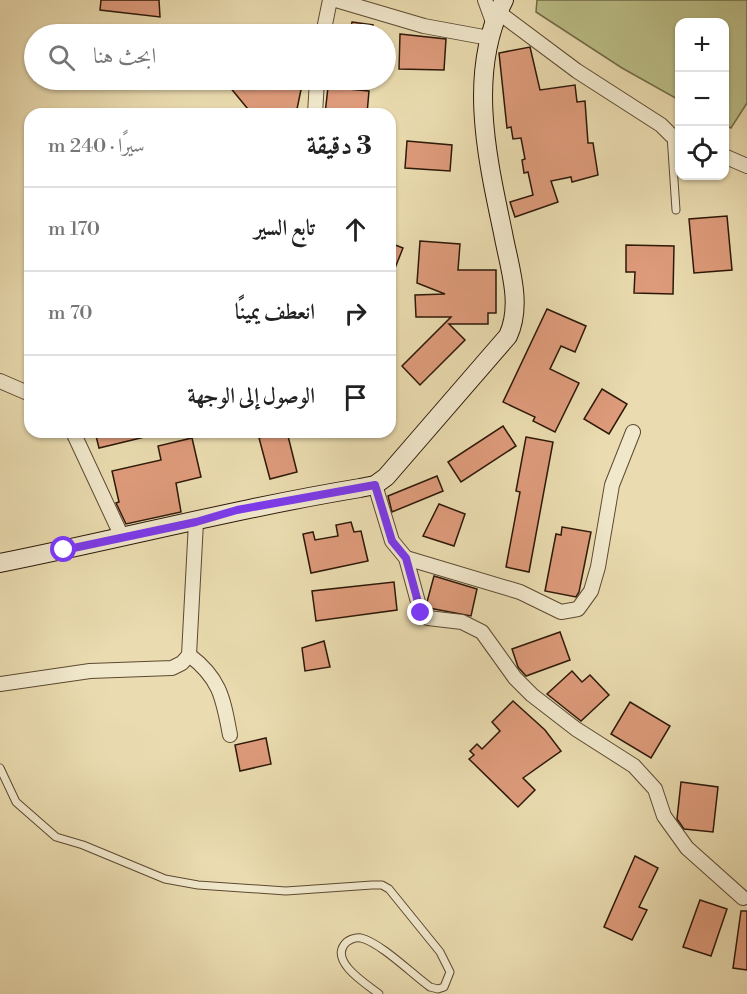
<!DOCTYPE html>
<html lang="ar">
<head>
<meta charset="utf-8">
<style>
	:root { --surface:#fff; --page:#f2f2f2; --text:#222; --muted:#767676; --line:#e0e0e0 }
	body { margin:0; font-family:"Libre Bodoni",Amiri,serif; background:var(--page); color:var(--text); direction:rtl }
	.controls { position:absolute; right:18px; top:18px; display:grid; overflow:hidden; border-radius:12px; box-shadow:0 2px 4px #0004 }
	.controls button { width:54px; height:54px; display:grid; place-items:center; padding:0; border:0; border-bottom:2px solid var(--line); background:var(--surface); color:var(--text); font:30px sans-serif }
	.stop { position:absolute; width:18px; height:18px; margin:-14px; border:4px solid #7c3aed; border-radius:50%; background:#fff }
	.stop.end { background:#7c3aed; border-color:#fff; box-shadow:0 2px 6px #0008 }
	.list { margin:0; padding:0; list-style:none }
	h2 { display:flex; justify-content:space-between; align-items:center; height:78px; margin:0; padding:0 24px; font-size:26px }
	h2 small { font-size:20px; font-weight:400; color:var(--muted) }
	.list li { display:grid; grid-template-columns:39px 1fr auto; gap:18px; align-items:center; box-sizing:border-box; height:84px; padding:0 24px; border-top:2px solid var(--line) }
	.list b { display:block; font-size:22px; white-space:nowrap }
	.list em { font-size:20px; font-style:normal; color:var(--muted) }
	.icon { flex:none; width:33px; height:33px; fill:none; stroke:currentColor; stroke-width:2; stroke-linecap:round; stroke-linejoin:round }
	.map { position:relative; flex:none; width:747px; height:994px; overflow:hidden; direction:ltr }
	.search { position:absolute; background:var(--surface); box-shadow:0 2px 4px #0004; left:24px; top:24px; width:372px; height:66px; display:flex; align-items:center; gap:15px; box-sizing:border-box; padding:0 21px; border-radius:33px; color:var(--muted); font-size:22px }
	.panel { position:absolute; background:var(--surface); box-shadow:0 2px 4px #0004; left:24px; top:108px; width:372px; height:330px; border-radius:18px; direction:rtl }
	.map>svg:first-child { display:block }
	.green { fill:#bbbf88; stroke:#746c48; stroke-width:1.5 }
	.building { fill:#de9b7b; stroke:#2d1808; stroke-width:1.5 }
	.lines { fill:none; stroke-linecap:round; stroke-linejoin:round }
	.lane-casing { stroke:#5c4932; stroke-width:9 }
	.street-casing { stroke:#5c4932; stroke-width:16 }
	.secondary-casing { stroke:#2d1808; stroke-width:20 }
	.lane { stroke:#f1e8cc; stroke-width:7 }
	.street { stroke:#f1e8cc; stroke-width:14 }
	.secondary { stroke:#f1e8cc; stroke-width:18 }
	.route { stroke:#7c3aed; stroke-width:8 }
</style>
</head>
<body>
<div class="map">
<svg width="747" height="994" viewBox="0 0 747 994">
	<rect width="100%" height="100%" fill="#eadcb0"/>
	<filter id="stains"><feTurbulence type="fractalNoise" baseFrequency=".00333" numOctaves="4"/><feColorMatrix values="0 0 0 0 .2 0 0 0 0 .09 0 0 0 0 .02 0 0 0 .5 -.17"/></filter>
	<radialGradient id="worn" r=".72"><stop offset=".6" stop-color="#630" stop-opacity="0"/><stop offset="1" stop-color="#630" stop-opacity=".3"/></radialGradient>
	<path class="green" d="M537,0H747V103L731,128L725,125L724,22H680L679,100L622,68L536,12Z"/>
	<g class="building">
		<path d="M101,0H159L160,17L100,10Z"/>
		<path d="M352,22L373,25L371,34H350Z"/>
		<path d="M400,34L446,39L444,70L399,69Z"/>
		<path d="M530,47L540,90L575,85L577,102L585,101L588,143H593L598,175L572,182L571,177L551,181L558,202L515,217L510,202L533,195L528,172L524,173L522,160L525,159L521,138L513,139L511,127L507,128L499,53Z"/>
		<path d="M224,80H303L296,114H252Z"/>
		<path d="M328,87L369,91L367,114H325Z"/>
		<path d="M407,141L452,145L450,171L405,168Z"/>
		<path d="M727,216L732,270L694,273L689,219Z"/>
		<path d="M420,241L460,244L458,270H496V313H488V324H449L465,340L420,385L402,366L451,317H416L415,295L445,294L417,283Z"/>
		<path d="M390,243L403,248L391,278H390Z"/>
		<path d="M626,245L674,246L673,294L634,293L635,272H626Z"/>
		<path d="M547,309L586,326L575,352L561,346L550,369L579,383L555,432L533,421L535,417L503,402Z"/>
		<path d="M602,389L627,404L609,434L584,419Z"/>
		<path d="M503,426L516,446L461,482L448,462Z"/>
		<path d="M95,432H148L149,436L99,448Z"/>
		<path d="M281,432H287L297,472L270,479L259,438Z"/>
		<path d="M526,437L553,442L529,572L506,567L520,492L516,491Z"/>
		<path d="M192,438L201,477L176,483L181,512L126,524L116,503L119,502L112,471L161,460L158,446Z"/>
		<path d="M437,476L443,491L392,512L388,496Z"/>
		<path d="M439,504L465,514L454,546L423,536Z"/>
		<path d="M351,522L354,532L361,531L368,561L311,573L303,534L313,532L315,540L338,536L336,525Z"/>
		<path d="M562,527L591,532L579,592L576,597L545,591L556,534L561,535Z"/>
		<path d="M434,576L477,589L471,616L429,608L427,602Z"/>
		<path d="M394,582L397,610L316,621L312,591Z"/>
		<path d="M560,632L570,660L526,676L518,667L512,649Z"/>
		<path d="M324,641L330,667L305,671L302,648Z"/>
		<path d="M572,671L582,682L590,675L609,695L581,721L547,694Z"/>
		<path d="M513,701L545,730L561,751L523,778L535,790L518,807L469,759L474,755L470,751L477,744L482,749L500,731L492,722Z"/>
		<path d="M630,702L670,726L651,758L611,734Z"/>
		<path d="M266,738L271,764L240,771L235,745Z"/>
		<path d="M681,782L718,787L713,832L684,829L677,819Z"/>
		<path d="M635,856L658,868L639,907L647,910L632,940L604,927Z"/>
		<path d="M700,900L727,909L711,956L683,947Z"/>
		<path d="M741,911H747V970L733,968Z"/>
	</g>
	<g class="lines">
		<g class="lane-casing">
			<g id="lane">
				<path d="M671,135L676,210"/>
				<path d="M0,768L16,802L56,837L83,845L165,879L198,885L286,891L372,885H382L389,889L440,952L450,972L444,987L438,989L430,987C412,974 381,943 361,938C355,937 347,940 344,945C331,963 368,985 379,994"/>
			</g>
		</g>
		<g class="street-casing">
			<g id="street">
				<path d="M336,0L424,26L489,38"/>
				<path d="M485,0L493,22"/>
				<path d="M498,12L577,71L661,125L671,135L680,138"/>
				<path d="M323,34L330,0"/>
				<path d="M315,114L317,80"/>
				<path d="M724,156L747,166"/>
				<path d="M0,381L30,394"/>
				<path d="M73,432L122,537"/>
				<path d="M375,485L392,541L406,558L421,613L428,618L462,622L482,632L515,678L532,695L576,729L634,766L655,789L664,816L687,848L743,898"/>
				<path d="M406,558L520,592L561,612L578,609L591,591L598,567L612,485L633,432"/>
				<path d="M189,655C220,678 223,698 230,735"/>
				<path d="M0,684L90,671L172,668L182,663L189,655L196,522"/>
			</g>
		</g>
		<g class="secondary-casing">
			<path id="secondary" d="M0,563C120,539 239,508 360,488L375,485L386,477L508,336C523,304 509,266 503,233C487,157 467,72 504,0"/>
		</g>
		<use href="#lane" class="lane"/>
		<use href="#street" class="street"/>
		<use href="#secondary" class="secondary"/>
	</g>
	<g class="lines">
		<path class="route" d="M64,550L196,522L237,510L375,485L392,541L406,558L421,613"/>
	</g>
	<rect width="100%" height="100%" filter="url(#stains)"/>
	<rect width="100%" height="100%" fill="url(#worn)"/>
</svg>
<div class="controls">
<button>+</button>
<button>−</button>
<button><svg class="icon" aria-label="locate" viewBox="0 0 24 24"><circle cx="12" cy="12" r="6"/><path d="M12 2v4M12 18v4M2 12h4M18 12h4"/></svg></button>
</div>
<div class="stop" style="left:64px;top:550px"></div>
<div class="stop end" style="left:421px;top:613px"></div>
<div class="search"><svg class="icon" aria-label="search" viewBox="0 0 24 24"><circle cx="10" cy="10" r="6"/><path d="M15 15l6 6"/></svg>ابحث هنا</div>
<section class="panel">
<h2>3 دقيقة<small>سيرًا · 240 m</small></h2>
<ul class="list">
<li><svg class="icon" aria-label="ahead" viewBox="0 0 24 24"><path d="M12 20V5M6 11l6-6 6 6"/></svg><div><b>تابع السير</b></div><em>170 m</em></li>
<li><svg class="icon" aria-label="right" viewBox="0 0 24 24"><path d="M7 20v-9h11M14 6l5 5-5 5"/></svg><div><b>انعطف يمينًا</b></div><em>70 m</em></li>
<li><svg class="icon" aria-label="arrive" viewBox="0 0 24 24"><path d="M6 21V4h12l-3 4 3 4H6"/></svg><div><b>الوصول إلى الوجهة</b></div></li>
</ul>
</section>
</div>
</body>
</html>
